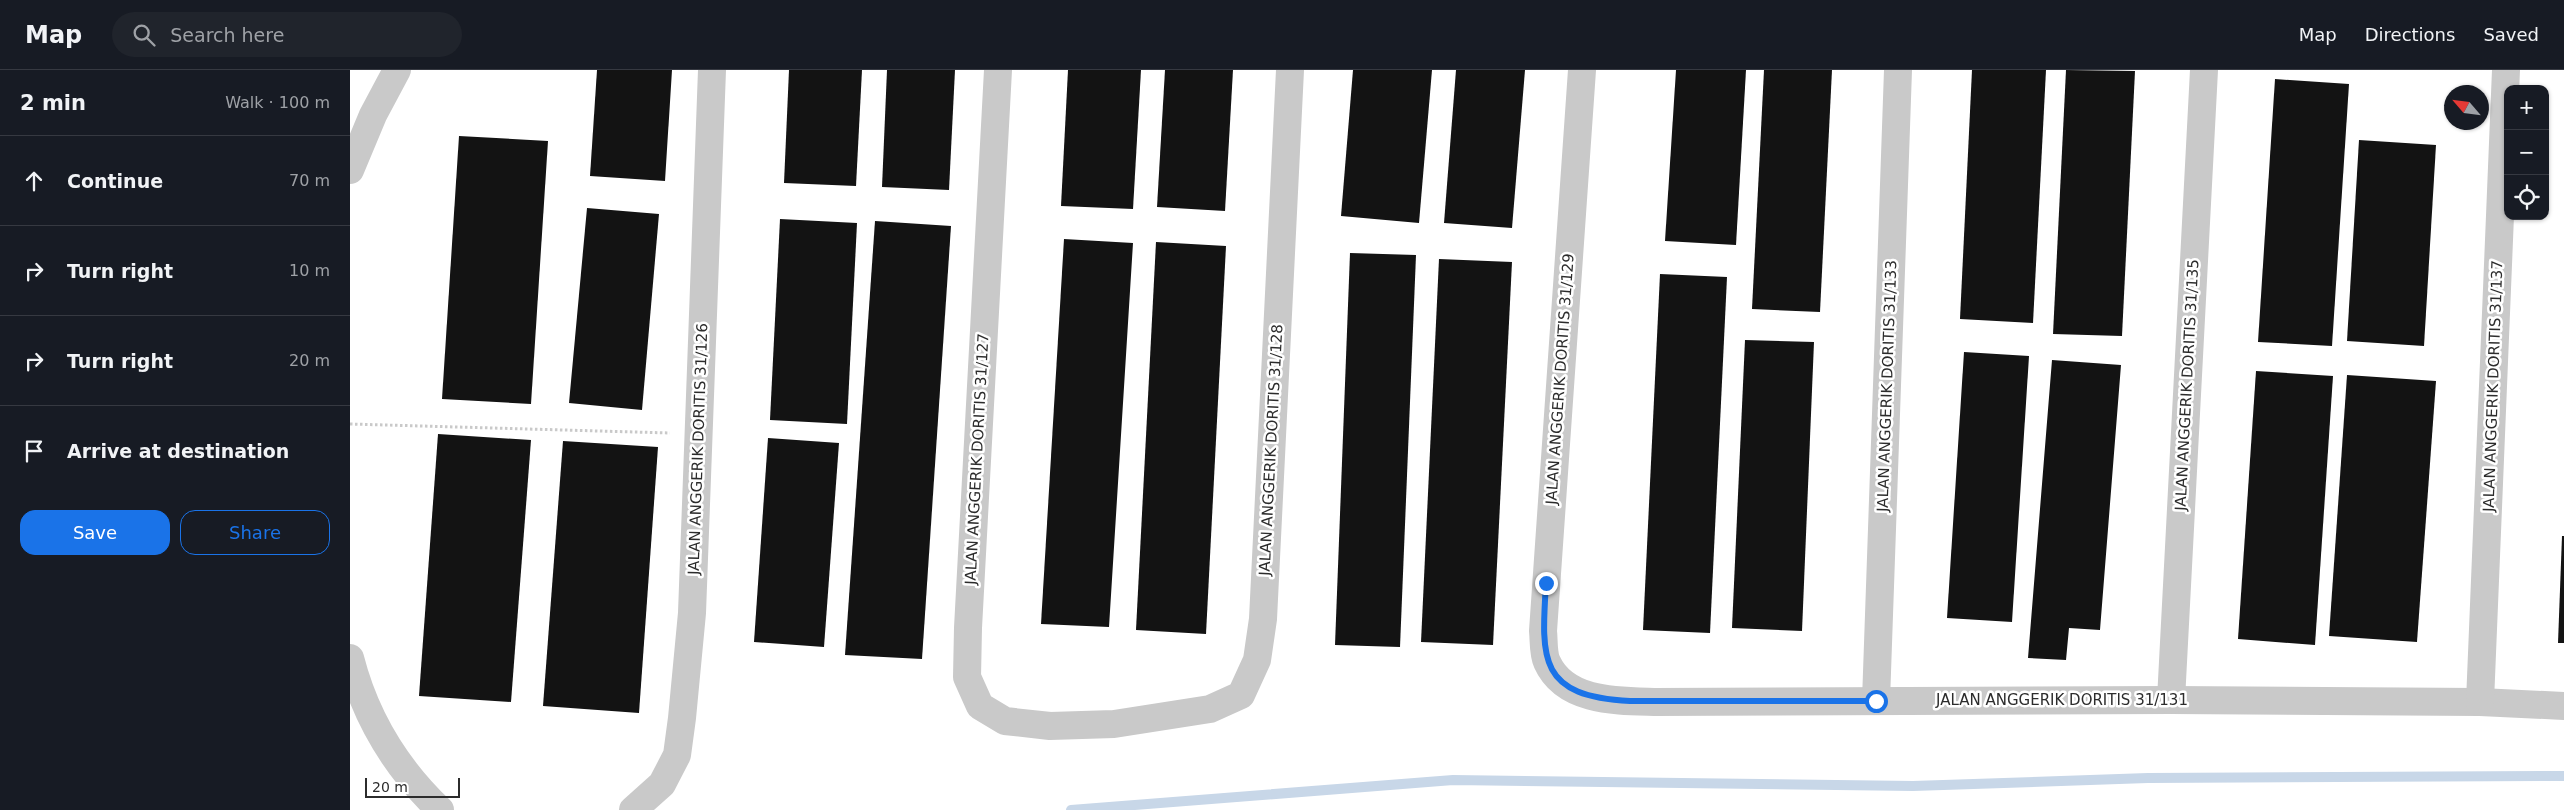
<!DOCTYPE html>
<html lang="en">
<head>
<meta charset="utf-8">
<style>
	:root { --surface:#171b24; --page:#20242c; --text:#f1f3f6; --muted:#9ea1a6; --line:#363941; --accent:#1a73e8 }
	body { margin:0; font-family:"DejaVu Sans",sans-serif; background:var(--page); color:var(--text) }
	.controls { position:absolute; right:15px; top:15px; display:grid; overflow:hidden; border-radius:10px; box-shadow:0 1px 4px #0004 }
	.controls button { width:45px; height:45px; display:grid; place-items:center; padding:0; border:0; border-bottom:1px solid var(--line); background:var(--surface); color:var(--text); font:25px sans-serif }
	.compass { position:absolute; left:2094px; top:15px; width:45px; height:45px; border-radius:50%; background:var(--surface); box-shadow:0 1px 4px #0004; rotate:298deg }
	.scale { position:absolute; left:15px; bottom:12px; width:95px; box-sizing:border-box; padding-left:5px; border:2px solid #2c2c2c; border-top:0; font-size:14px; line-height:18px; white-space:nowrap; color:#2c2c2c; -webkit-text-stroke:4px #fff; paint-order:stroke }
	.stop { position:absolute; width:15px; height:15px; margin:-11px; border:4px solid #1a73e8; border-radius:50%; background:#fff }
	.stop.end { background:#1a73e8; border-color:#fff; box-shadow:0 1px 5px #0008 }
	.list { margin:0; padding:0; list-style:none }
	h2 { display:flex; justify-content:space-between; align-items:center; height:65px; margin:0; padding:0 20px; font-size:21px }
	h2 small { font-size:16px; font-weight:400; color:var(--muted) }
	.list li { display:grid; grid-template-columns:32px 1fr auto; gap:15px; align-items:center; box-sizing:border-box; height:90px; padding:0 20px; border-top:1px solid var(--line) }
	.list b { display:block; font-size:19px; white-space:nowrap }
	.list em { font-size:16px; font-style:normal; color:var(--muted) }
	.actions { display:flex; gap:10px; padding:15px 20px }
	.actions a { flex:1; padding:11px 0; border:1px solid var(--accent); border-radius:15px; text-align:center; font-size:18px; color:var(--accent) }
	.actions .main { background:var(--accent); color:#fff }
	.icon { flex:none; width:28px; height:28px; fill:none; stroke:currentColor; stroke-width:2; stroke-linecap:round; stroke-linejoin:round }
	.map { position:relative; flex:none; width:2214px; height:740px; overflow:hidden }
	header { display:flex; align-items:center; gap:30px; box-sizing:border-box; height:70px; padding:0 25px; background:var(--surface); border-bottom:1px solid var(--line) }
	header strong { font-size:24px }
	nav { display:flex; gap:28px; margin-inline-start:auto; font-size:18px }
	.search { width:350px; height:45px; background:var(--page); display:flex; align-items:center; gap:12px; box-sizing:border-box; padding:0 18px; border-radius:28px; color:var(--muted); font-size:19px }
	main { display:flex }
	aside { flex:1; background:var(--surface) }
	.map>svg:first-child { display:block }
	.lines { fill:none; stroke-linecap:round; stroke-linejoin:round }
	.stream { stroke:#c8d7e8; stroke-width:10 }
	.building { fill:#131313 }
	.path { stroke:#c9c9c9; stroke-width:3; stroke-dasharray:2.5 2.5; stroke-linecap:butt }
	.minor { stroke:#c9c9c9; stroke-width:28 }
	.route { stroke:#1a73e8; stroke-width:6 }
	.labels { text-anchor:middle; stroke-width:5; stroke-linejoin:round; paint-order:stroke }
	.street-label { font-size:15px; fill:#2c2c2c; stroke:#fff }
</style>
</head>
<body>
<header>
<strong>Map</strong>
<div class="search"><svg class="icon" aria-label="search" viewBox="0 0 24 24"><circle cx="10" cy="10" r="6"/><path d="M15 15l6 6"/></svg>Search here</div>
<nav><a>Map</a><a>Directions</a><a>Saved</a></nav>
</header>
<main>
<aside>
<h2>2 min<small>Walk · 100 m</small></h2>
<ul class="list">
<li><svg class="icon" aria-label="ahead" viewBox="0 0 24 24"><path d="M12 20V5M6 11l6-6 6 6"/></svg><div><b>Continue</b></div><em>70 m</em></li>
<li><svg class="icon" aria-label="right" viewBox="0 0 24 24"><path d="M7 20v-9h11M14 6l5 5-5 5"/></svg><div><b>Turn right</b></div><em>10 m</em></li>
<li><svg class="icon" aria-label="right" viewBox="0 0 24 24"><path d="M7 20v-9h11M14 6l5 5-5 5"/></svg><div><b>Turn right</b></div><em>20 m</em></li>
<li><svg class="icon" aria-label="arrive" viewBox="0 0 24 24"><path d="M6 21V4h12l-3 4 3 4H6"/></svg><div><b>Arrive at destination</b></div></li>
</ul>
<div class="actions"><a class="main">Save</a><a>Share</a></div>
</aside>
<div class="map">
<svg width="2214" height="740" viewBox="0 0 2214 740">
	<rect width="100%" height="100%" fill="#fff"/>
	<g class="lines">
		<path class="stream" d="M721,740L1103,710L1563,716L1798,708L2214,706"/>
	</g>
	<g class="building">
		<path d="M247,0H322L315,111L240,106Z"/>
		<path d="M439,0H512L506,116L434,113Z"/>
		<path d="M537,0H605L599,120L532,117Z"/>
		<path d="M718,0H791L783,139L711,136Z"/>
		<path d="M815,0H883L875,141L807,137Z"/>
		<path d="M1003,0H1082L1069,153L991,146Z"/>
		<path d="M1106,0H1175L1162,158L1094,153Z"/>
		<path d="M1326,0H1396L1386,175L1315,171Z"/>
		<path d="M1414,0H1482L1470,242L1402,239Z"/>
		<path d="M1622,0H1696L1683,253L1610,249Z"/>
		<path d="M1716,0L1785,1L1772,266L1703,264Z"/>
		<path d="M1925,9L1999,14L1982,276L1908,272Z"/>
		<path d="M109,66L198,71L181,334L92,329Z"/>
		<path d="M2009,70L2086,75L2074,276L1997,271Z"/>
		<path d="M237,138L309,144L292,340L219,333Z"/>
		<path d="M430,149L507,153L497,354L420,350Z"/>
		<path d="M525,151L601,156L572,589L495,585Z"/>
		<path d="M714,169L783,173L759,557L691,554Z"/>
		<path d="M806,172L876,176L856,564L786,560Z"/>
		<path d="M1000,183L1066,185L1050,577L985,575Z"/>
		<path d="M1089,189L1162,192L1143,575L1071,572Z"/>
		<path d="M1310,204L1377,207L1360,563L1293,560Z"/>
		<path d="M1395,270L1464,272L1452,561L1382,558Z"/>
		<path d="M1614,282L1679,286L1662,552L1597,548Z"/>
		<path d="M1702,290L1771,295L1750,560L1719,558L1716,590L1678,588Z"/>
		<path d="M1906,301L1983,306L1965,575L1888,569Z"/>
		<path d="M1997,305L2086,311L2067,572L1979,566Z"/>
		<path d="M88,364L181,370L161,632L69,626Z"/>
		<path d="M418,368L489,373L474,577L404,572Z"/>
		<path d="M213,371L308,377L289,643L193,636Z"/>
		<path d="M2212,466H2214V573H2208Z"/>
	</g>
	<g class="lines">
		<path class="path" d="M0,354L320,363"/>
		<g class="minor">
			<path d="M648,0L618,558L617,607L630,636L655,651L700,656L764,654L860,639L891,625L907,590L913,549L940,0"/>
			<path d="M1232,0L1193,561C1194,570 1193,584 1197,592C1215,632 1267,631 1304,632L1821,630L2130,632L2214,636"/>
			<path d="M0,100L23,45L47,0"/>
			<path d="M0,588C15,647 46,698 90,740"/>
			<path d="M1821,630L1854,0"/>
			<path d="M1526,631L1548,0"/>
			<path d="M2130,632L2156,0"/>
			<path d="M283,740L312,714L327,685L332,648L342,543L362,0"/>
		</g>
	</g>
	<g class="lines">
		<path class="route" d="M1196,513C1191,591 1189,626 1280,631H1526"/>
	</g>
	<g class="labels">
		<g class="street-label">
			<text transform="translate(1210 309) rotate(-86)" y="5">JALAN ANGGERIK DORITIS 31/129</text>
			<text transform="translate(1837 315) rotate(-87)" y="5">JALAN ANGGERIK DORITIS 31/135</text>
			<text transform="translate(1537 316) rotate(-88)" y="5">JALAN ANGGERIK DORITIS 31/133</text>
			<text transform="translate(2143 316) rotate(-88)" y="5">JALAN ANGGERIK DORITIS 31/137</text>
			<text transform="translate(348 379) rotate(-88)" y="5">JALAN ANGGERIK DORITIS 31/126</text>
			<text transform="translate(921 380) rotate(-87)" y="5">JALAN ANGGERIK DORITIS 31/128</text>
			<text transform="translate(627 389) rotate(-87)" y="5">JALAN ANGGERIK DORITIS 31/127</text>
			<text x="1712" y="635">JALAN ANGGERIK DORITIS 31/131</text>
		</g>
	</g>
</svg>
<div class="controls">
<button>+</button>
<button>−</button>
<button><svg class="icon" aria-label="locate" viewBox="0 0 24 24"><circle cx="12" cy="12" r="6"/><path d="M12 2v4M12 18v4M2 12h4M18 12h4"/></svg></button>
</div>
<svg class="compass" viewBox="-18 -18 36 36"><path d="M0-13l5 13h-10z" fill="#e53935"/><path d="M0 13l5-13h-10z" fill="#9ea1a6"/></svg>
<div class="scale">20 m</div>
<div class="stop" style="left:1526px;top:631px"></div>
<div class="stop end" style="left:1196px;top:513px"></div>
</div>
</main>
</body>
</html>
